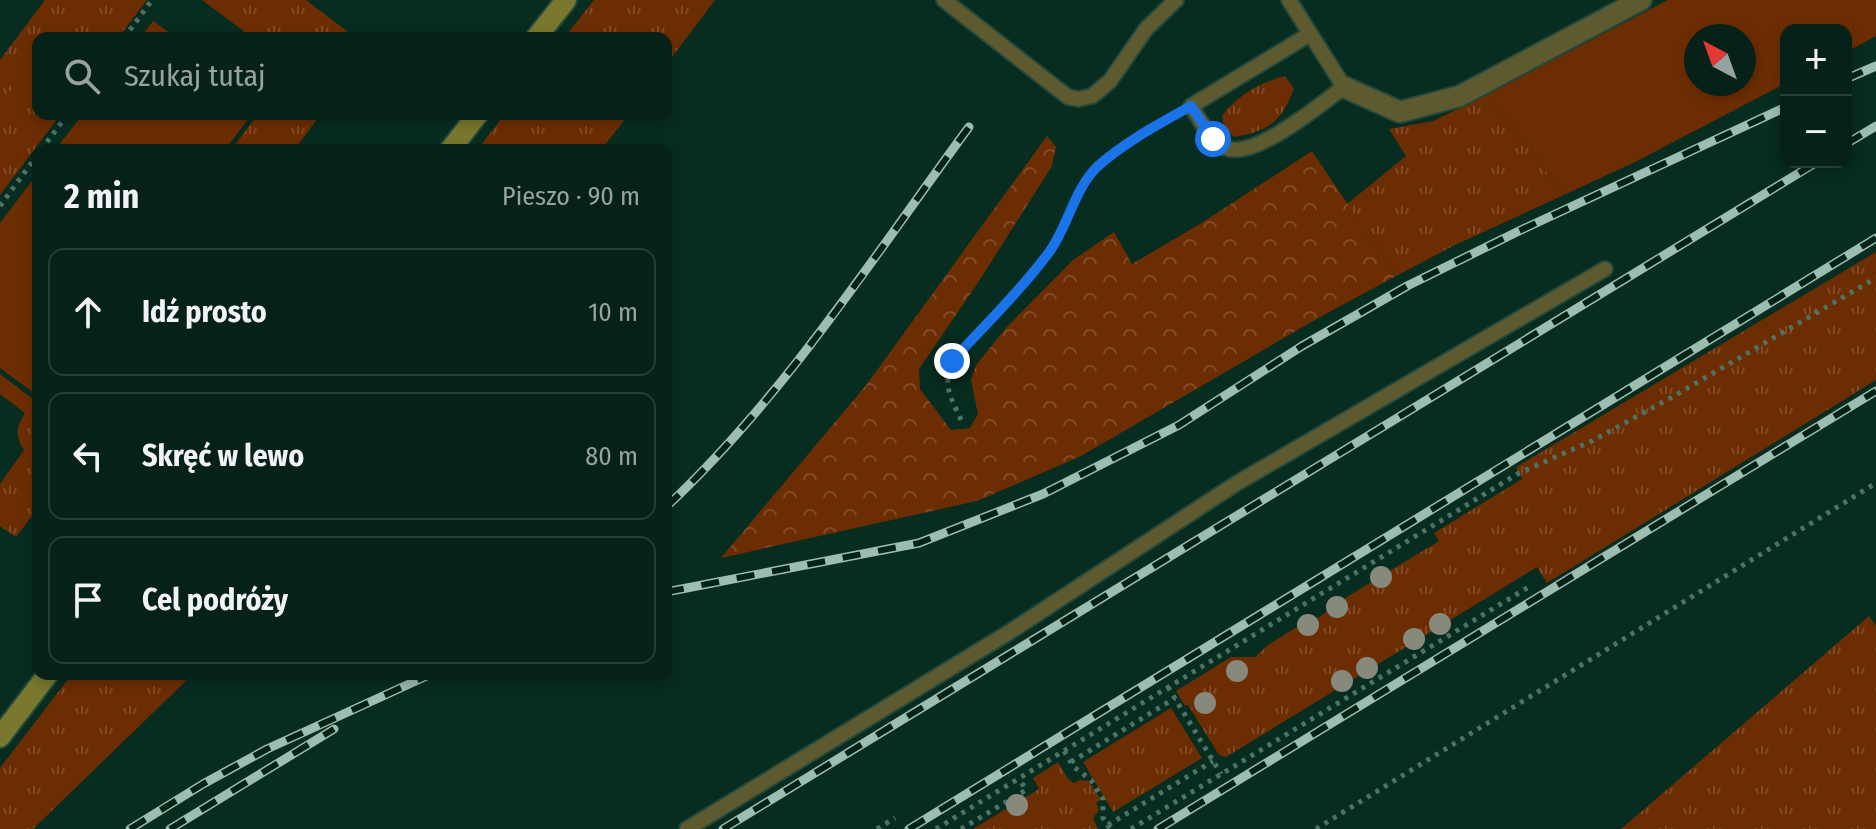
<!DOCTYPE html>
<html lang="pl">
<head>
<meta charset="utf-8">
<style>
	:root { --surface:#052118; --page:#0e2921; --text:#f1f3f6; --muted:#97a3a2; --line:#263e37 }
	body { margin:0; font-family:"Fira Sans Condensed",sans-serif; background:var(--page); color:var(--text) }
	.controls { position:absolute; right:24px; top:24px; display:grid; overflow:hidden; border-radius:16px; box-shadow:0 4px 12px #0003 }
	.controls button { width:72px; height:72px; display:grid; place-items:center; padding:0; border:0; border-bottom:2px solid var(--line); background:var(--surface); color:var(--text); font:40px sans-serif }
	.compass { position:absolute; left:1684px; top:24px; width:72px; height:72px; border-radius:50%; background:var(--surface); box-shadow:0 4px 12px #0003; rotate:319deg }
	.stop { position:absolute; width:24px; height:24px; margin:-18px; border:6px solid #1a73e8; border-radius:50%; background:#fff }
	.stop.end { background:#1a73e8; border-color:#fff; box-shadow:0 2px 8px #0008 }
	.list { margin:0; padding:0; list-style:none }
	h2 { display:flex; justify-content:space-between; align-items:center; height:104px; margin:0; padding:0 32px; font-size:34px }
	h2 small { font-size:26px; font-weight:400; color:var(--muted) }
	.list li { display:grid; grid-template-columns:52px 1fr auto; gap:24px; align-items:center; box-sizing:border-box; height:128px; margin:0 16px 16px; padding:0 16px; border:2px solid var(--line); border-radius:16px }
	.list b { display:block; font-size:30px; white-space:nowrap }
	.list em { font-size:26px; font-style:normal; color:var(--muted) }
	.icon { flex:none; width:44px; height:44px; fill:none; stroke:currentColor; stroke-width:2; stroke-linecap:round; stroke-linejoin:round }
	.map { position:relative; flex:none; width:1876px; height:829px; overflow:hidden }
	.search { position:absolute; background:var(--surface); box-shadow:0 4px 12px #0003; left:32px; top:32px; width:640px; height:88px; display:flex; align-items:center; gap:20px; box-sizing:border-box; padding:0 28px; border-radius:16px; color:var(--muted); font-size:30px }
	.panel { position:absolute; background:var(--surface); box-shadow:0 4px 12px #0003; left:32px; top:144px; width:640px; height:536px; border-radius:16px }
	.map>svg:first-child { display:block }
	.grass { fill:url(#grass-tufts) }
	.forest { fill:url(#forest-crowns) }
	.green { fill:#6d2d02; fill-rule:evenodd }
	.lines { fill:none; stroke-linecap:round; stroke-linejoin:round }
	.lane-casing { stroke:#24483c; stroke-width:18 }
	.street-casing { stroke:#24483c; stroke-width:24 }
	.secondary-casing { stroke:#24483c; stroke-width:24 }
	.path { stroke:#4f7265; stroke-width:5; stroke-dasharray:4 6; stroke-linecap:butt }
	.lane { stroke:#5c5a2e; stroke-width:14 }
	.street { stroke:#5c5a2e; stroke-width:20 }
	.secondary { stroke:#7a782e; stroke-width:20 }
	.rail-casing { stroke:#9cbdaf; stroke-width:9 }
	.rail { stroke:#002217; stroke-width:6; stroke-dasharray:18; stroke-linecap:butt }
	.tree { fill:#87897c }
	.route { stroke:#1a73e8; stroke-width:10 }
</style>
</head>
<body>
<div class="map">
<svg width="1876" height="829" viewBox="0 0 1876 829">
	<defs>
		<pattern id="grass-tufts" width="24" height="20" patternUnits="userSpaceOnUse" patternTransform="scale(2)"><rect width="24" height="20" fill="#6d2d02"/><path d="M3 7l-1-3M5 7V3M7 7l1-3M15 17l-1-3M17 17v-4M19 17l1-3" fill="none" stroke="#804b26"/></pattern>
		<pattern id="forest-crowns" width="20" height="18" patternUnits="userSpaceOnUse" patternTransform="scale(2)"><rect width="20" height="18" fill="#6d2d02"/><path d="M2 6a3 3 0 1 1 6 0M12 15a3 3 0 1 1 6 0" fill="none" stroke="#804b26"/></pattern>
	</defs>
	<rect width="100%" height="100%" fill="#072c20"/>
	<g class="grass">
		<path d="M45,0H147L118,38H38V114H61L0,195V60Z"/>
		<path d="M202,0H306L356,38H253Z"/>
		<path d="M594,0H715L666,65V38H564Z"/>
		<path d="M1285,76L1294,89C1281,122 1269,131 1234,137L1224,127L1222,116C1237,95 1261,82 1285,76Z"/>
		<path d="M1488,94L1564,195L1455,245L1396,276L1347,204L1406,156L1389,129L1433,121Z"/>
		<path d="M258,114H321L294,150H231Z"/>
		<path d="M505,114H629L601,150H477Z"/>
		<path d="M1876,252V380L1547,583L1537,567L1226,757L1219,755L1188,705L1185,706L1176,691L1231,657H1255L1268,645L1297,627L1311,623L1350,595L1439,541L1434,533L1522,479L1516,467Z"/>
		<path d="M0,374L38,403V508L16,537L0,526V484L24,450C15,437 16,427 25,413L0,394Z"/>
		<path d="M1869,616L1876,625V829H1621Z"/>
		<path d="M72,674H193L33,829H0V768Z"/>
		<path d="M1171,708L1202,758L1113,812L1083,762Z"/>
		<path d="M1058,762L1068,779L1074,783L1080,780L1089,781L1101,800L1096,803L1099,810L1093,818L1098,829H973L1039,789L1033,778Z"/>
	</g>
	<path class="forest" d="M1047,136L1056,147L1052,166L979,281L919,369L920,389L951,430L970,428L978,414L971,380L976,365L1006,328L1073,260L1114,232L1132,264L1200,224L1312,151L1396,276L1320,317L1081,456L977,501L721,558L867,384Z"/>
	<g class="green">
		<path d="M77,0H92L64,38H49Z"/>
		<path d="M1668,0H1876V36L1846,52V30H1786V83L1635,162L1564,195L1488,94ZM1696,36H1744V84H1696Z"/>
		<path d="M153,21L177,38H140Z"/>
		<path d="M38,53V74L0,126V104Z"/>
		<path d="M83,114H252L225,150H55Z"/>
		<path d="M38,173V396L0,368V223Z"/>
	</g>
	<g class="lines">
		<g class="lane-casing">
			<g id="lane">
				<path d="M944,0L1068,97L1079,99L1092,96L1110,81L1146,29L1176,0"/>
				<path d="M1289,0L1344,87C1321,104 1254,160 1226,148C1210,140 1200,120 1191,106L1310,34"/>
				<path d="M687,829L1008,633L1237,483L1605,269"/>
			</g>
		</g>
		<g class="street-casing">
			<path id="street" d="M1344,87L1400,112L1460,96L1641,0"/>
		</g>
		<g class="secondary-casing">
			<g id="secondary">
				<path d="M536,38L566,0"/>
				<path d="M450,150L478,114"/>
				<path d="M0,737L48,674"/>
			</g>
		</g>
		<g class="path">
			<path d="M124,38L152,0"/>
			<path d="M41,150L68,114"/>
			<path d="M0,206L38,154"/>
			<path d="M961,420C950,395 943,388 952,361L1050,250L1067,223L1080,188L1097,167L1127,144L1173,116"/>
			<path d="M1168,687L1221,774"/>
			<path d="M1064,751L1074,767L1091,780L1103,799V818L1110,829"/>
			<path d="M1071,762L1175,698"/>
			<path d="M1108,825L1213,761"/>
			<path d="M877,829L895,818"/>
			<path d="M936,829L1519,473L1592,441L1674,396L1876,278"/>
			<path d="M961,829L1026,790L1019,778"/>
			<path d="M1131,829L1532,585"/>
			<path d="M1316,829L1876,483"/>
		</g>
		<use href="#lane" class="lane"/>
		<use href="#street" class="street"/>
		<use href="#secondary" class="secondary"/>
		<g class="rail-casing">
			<g id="rail">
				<path d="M1846,79L1876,66"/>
				<path d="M1846,144L1876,126"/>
				<path d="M666,507C783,398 874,256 969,127"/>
				<path d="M666,592L919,543L1043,494L1179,425L1302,346L1409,285L1521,230L1786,107"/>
				<path d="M130,829L203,784L267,749L431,674"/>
				<path d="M170,829L334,729"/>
				<path d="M723,829L1817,162"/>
				<path d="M909,829L1876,238"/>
				<path d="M1158,829L1876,391"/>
			</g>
		</g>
		<use href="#rail" class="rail"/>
	</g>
	<g class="tree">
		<circle cx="1381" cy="577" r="11"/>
		<circle cx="1337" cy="607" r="11"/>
		<circle cx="1440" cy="624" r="11"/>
		<circle cx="1308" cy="625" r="11"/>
		<circle cx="1414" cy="639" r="11"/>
		<circle cx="1367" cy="668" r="11"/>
		<circle cx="1237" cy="671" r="11"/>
		<circle cx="1342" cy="681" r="11"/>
		<circle cx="1205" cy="703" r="11"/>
		<circle cx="1017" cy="805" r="11"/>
	</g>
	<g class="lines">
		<path class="route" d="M952,361C985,325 1021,290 1050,251C1069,224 1074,189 1098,166C1125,142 1159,124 1191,106L1213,139"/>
	</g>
</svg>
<div class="controls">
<button>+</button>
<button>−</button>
</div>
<svg class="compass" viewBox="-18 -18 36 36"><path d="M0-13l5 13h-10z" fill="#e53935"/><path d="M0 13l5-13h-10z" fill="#97a3a2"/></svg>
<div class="stop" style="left:1213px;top:139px"></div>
<div class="stop end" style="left:952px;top:361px"></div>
<div class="search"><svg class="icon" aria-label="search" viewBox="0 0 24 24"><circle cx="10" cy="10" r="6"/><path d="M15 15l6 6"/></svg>Szukaj tutaj</div>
<section class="panel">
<h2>2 min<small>Pieszo · 90 m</small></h2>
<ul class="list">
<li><svg class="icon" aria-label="ahead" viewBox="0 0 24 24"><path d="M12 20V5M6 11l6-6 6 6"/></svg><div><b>Idź prosto</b></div><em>10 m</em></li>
<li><svg class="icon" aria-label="left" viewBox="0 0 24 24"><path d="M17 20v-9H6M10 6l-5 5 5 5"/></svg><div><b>Skręć w lewo</b></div><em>80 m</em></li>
<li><svg class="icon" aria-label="arrive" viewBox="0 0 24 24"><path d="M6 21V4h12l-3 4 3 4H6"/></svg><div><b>Cel podróży</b></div></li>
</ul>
</section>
</div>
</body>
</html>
